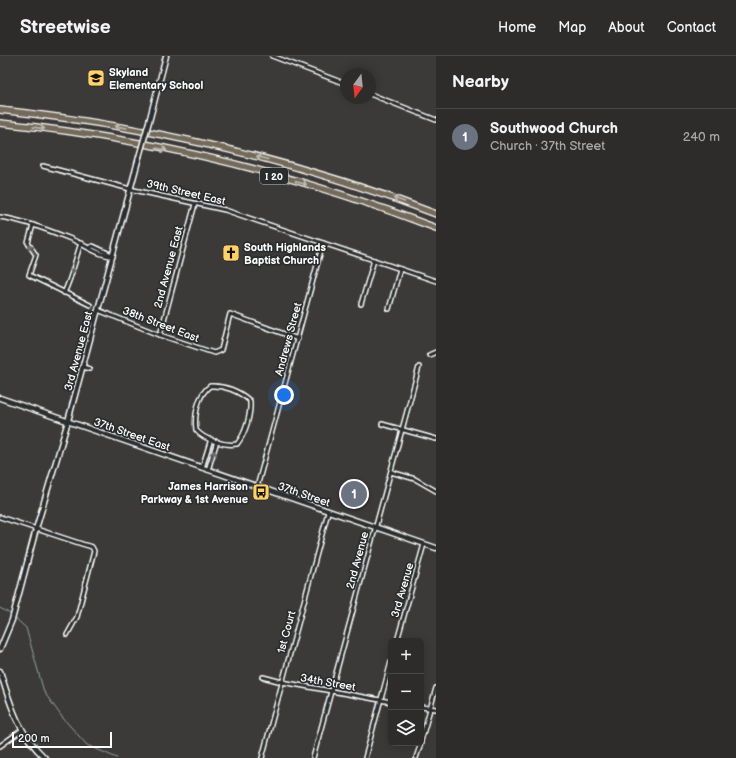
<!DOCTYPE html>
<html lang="en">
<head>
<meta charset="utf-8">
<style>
	:root { --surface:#2d2c2a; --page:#393836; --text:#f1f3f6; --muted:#a7a7a8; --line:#484847; --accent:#1a73e8 }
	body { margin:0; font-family:"Balsamiq Sans",sans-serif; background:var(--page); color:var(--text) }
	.controls { position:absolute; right:12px; bottom:12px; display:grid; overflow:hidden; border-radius:6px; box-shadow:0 2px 10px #0003 }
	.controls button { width:36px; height:36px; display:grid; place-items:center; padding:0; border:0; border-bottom:1px solid var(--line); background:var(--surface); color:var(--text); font:20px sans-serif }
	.compass { position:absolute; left:340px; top:12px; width:36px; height:36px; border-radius:50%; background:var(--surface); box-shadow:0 2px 10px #0003; rotate:195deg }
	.scale { position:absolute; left:12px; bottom:10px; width:100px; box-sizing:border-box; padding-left:4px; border:2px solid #fff; border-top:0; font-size:11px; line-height:14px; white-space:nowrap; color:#fff; -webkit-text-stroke:3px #2a2d2e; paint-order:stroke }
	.you { position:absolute; left:284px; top:339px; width:14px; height:14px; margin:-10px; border:3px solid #fff; border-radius:50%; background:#1a73e8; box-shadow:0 0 0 6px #1a73e833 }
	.badge { display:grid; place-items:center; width:26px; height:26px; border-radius:50%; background:var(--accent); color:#fff; font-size:13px; font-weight:700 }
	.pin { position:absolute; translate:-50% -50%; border:2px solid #fff; box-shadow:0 1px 4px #0006 }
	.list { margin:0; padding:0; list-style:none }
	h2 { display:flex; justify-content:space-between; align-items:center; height:52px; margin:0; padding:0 16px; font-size:17px }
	h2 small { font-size:13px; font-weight:400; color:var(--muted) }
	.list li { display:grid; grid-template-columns:26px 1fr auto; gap:12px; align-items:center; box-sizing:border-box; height:56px; padding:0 16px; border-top:1px solid var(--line) }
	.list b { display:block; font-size:15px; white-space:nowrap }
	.list p { margin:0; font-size:13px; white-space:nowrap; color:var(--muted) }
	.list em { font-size:13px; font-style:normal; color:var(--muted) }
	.icon { flex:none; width:22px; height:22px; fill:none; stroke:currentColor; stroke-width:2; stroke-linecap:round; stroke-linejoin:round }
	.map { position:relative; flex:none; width:436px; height:702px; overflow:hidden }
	header { display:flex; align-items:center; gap:24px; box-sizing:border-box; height:56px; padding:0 20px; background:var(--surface); border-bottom:1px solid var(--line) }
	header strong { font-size:19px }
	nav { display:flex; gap:22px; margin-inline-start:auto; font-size:14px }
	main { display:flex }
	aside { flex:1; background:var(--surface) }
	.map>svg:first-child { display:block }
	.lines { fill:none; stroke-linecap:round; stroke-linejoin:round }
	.stream { stroke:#90a2a4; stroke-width:1 }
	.minor-casing { stroke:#fff; stroke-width:6 }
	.tertiary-casing { stroke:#fff; stroke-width:7 }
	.motorway-casing { stroke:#fff; stroke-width:8 }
	.minor { stroke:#2a2d2e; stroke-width:3 }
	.tertiary { stroke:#2a2d2e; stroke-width:4 }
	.motorway { stroke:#736b5a; stroke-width:5.5 }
	.tertiary-bridge-casing { stroke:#fff; stroke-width:7; stroke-linecap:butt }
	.tertiary-bridge { stroke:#2a2d2e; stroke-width:4 }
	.oneway { stroke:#c0bcb5 }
	.oneway2 { stroke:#6a6c6d }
	.labels { text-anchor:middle; stroke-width:3.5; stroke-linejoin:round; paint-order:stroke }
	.shield { fill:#2a2d2e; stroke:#bfc0c0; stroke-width:1 }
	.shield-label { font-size:10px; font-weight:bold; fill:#fff }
	.poi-label { font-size:11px; font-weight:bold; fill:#fff; stroke:#2a2d2e; text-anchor:start }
	.street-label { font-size:11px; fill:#fff; stroke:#2a2d2e }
</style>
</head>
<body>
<header>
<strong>Streetwise</strong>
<nav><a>Home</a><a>Map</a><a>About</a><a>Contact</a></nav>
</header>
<main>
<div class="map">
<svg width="436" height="702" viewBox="0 0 436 702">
	<rect width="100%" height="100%" fill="#3c3a38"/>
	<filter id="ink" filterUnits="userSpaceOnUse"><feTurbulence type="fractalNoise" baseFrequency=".025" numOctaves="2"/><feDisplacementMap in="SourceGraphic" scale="8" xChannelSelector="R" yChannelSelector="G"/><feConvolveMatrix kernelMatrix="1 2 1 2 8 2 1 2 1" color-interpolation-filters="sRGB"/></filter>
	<g filter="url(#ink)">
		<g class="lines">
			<g class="stream">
				<path d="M0,552L12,559"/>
				<path d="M14,561L26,572L44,636L62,661L87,689L117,702"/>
			</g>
			<g class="minor-casing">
				<g id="minor">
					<path d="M272,0L346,28"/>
					<path d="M370,38L436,64"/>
					<path d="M43,110L134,134L225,154L436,225"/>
					<path d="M0,161C25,165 48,174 71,183C85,189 99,200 113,200"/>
					<path d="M33,169L28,187L36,199L29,219L90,249"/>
					<path d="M90,191L93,190L112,199"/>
					<path d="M64,237C72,221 75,204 81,187"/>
					<path d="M361,248L374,204"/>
					<path d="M389,253L400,213"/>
					<path d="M98,254L160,279L214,297L221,294L230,258L298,283"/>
					<path d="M160,279L195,148"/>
					<path d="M429,299L436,296"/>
					<path d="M83,311L90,313"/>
					<path d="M210,330C224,329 239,335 250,345C251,358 246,377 237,388C225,390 204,384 196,374C194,360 198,338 210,330Z"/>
					<path d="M382,368L436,383"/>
					<path d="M202,412L211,383"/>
					<path d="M208,414L217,385"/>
					<path d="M391,416L415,423L436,435"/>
					<path d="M257,431L323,187"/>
					<path d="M0,461L82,488L92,491L94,495L77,561L67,579"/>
					<path d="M397,585L424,488"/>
					<path d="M263,621L282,626L391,646"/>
					<path d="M421,651L436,653"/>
					<path d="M421,685L436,632"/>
					<path d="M0,690L22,674"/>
					<path d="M262,702L328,456"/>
					<path d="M313,702L419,311"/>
					<path d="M365,702L391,606"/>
					<path d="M416,702L421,687"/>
				</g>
			</g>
			<g class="tertiary-casing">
				<g id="tertiary">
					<path d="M150,62L166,0"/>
					<path d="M0,342L436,492"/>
					<path d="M0,593L12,564L36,473L68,365L139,101"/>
					<path d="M0,615C11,650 17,675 45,702"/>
				</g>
			</g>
			<g class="motorway-casing">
				<g id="motorway">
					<path d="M0,54C149,70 296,104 436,158"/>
					<path d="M0,67C148,82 297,118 436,172"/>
				</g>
			</g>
			<use href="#minor" class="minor"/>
			<use href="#tertiary" class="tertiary"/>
			<use href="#motorway" class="motorway"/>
			<g class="tertiary-bridge-casing">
				<path id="tertiary-bridge" d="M139,101L150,62"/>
			</g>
			<use href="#tertiary-bridge" class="tertiary-bridge"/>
		</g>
		<defs><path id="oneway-shaft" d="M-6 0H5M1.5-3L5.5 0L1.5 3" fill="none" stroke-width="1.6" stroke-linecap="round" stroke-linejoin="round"/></defs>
		<g class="oneway">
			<use href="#oneway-shaft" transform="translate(121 71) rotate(-170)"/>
			<use href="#oneway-shaft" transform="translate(39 72) rotate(8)"/>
			<use href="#oneway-shaft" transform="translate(161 93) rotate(12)"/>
			<use href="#oneway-shaft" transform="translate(262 102) rotate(-165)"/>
			<use href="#oneway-shaft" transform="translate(301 127) rotate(15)"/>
			<use href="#oneway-shaft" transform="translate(399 144) rotate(-160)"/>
		</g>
		<g class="oneway2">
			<use href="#oneway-shaft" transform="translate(32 194) rotate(-122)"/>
			<use href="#oneway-shaft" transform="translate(73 212) rotate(100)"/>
			<use href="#oneway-shaft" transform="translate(213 400) rotate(-73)"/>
		</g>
	</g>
	<defs>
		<g id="school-square" transform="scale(0.9)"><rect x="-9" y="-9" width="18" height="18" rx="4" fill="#ffd166" stroke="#2a2d2e"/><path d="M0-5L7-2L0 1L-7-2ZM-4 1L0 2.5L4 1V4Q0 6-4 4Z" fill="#111"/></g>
		<g id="church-square" transform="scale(0.9)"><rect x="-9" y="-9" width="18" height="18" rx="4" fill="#ffd166" stroke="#2a2d2e"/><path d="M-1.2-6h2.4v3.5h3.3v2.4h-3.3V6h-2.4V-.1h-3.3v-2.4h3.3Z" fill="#111"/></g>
		<g id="bus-square" transform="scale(0.9)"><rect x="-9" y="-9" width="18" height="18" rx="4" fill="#ffd166" stroke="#2a2d2e"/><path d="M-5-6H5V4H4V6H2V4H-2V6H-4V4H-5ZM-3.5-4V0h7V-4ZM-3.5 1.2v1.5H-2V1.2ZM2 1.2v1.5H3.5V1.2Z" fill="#111"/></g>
	</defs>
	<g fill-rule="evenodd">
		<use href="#school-square" x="96" y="22"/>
		<use href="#church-square" x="231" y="197"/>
		<use href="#bus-square" x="261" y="436"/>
	</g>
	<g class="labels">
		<rect class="shield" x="260" y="112" width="28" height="16" rx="3"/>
		<g class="shield-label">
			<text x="274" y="124">I 20</text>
		</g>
		<g class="poi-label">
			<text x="109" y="20">Skyland<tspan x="109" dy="13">Elementary School</tspan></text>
			<text x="244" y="195">South Highlands<tspan x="244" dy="13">Baptist Church</tspan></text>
			<text x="248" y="434" text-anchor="end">James Harrison<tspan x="248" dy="13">Parkway &amp; 1st Avenue</tspan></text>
		</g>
		<g class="street-label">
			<text transform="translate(186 136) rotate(13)" y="4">39th Street East</text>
			<text transform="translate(168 211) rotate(-75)" y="4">2nd Avenue East</text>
			<text transform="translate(161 268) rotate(21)" y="4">38th Street East</text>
			<text transform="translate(288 283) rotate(-75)" y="4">Andrews Street</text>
			<text transform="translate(78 295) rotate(-75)" y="4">3rd Avenue East</text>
			<text transform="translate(132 378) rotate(19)" y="4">37th Street East</text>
			<text transform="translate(304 438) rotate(19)" y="4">37th Street</text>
			<text transform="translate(357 504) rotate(-75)" y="4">2nd Avenue</text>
			<text transform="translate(402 534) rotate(-74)" y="4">3rd Avenue</text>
			<text transform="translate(286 576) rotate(-75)" y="4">1st Court</text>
			<text transform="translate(328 626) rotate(10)" y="4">34th Street</text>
		</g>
	</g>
</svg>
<div class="controls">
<button>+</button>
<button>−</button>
<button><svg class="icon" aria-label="layers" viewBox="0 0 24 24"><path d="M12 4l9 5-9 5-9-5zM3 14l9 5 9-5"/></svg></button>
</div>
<svg class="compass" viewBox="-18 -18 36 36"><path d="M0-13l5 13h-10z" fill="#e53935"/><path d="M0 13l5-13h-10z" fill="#a7a7a8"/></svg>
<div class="scale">200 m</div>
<div class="you"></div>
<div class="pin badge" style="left:354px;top:438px;background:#6b7280">1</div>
</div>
<aside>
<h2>Nearby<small></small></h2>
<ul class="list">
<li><span class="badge" style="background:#6b7280">1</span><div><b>Southwood Church</b><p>Church · 37th Street</p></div><em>240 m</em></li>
</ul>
</aside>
</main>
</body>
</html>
